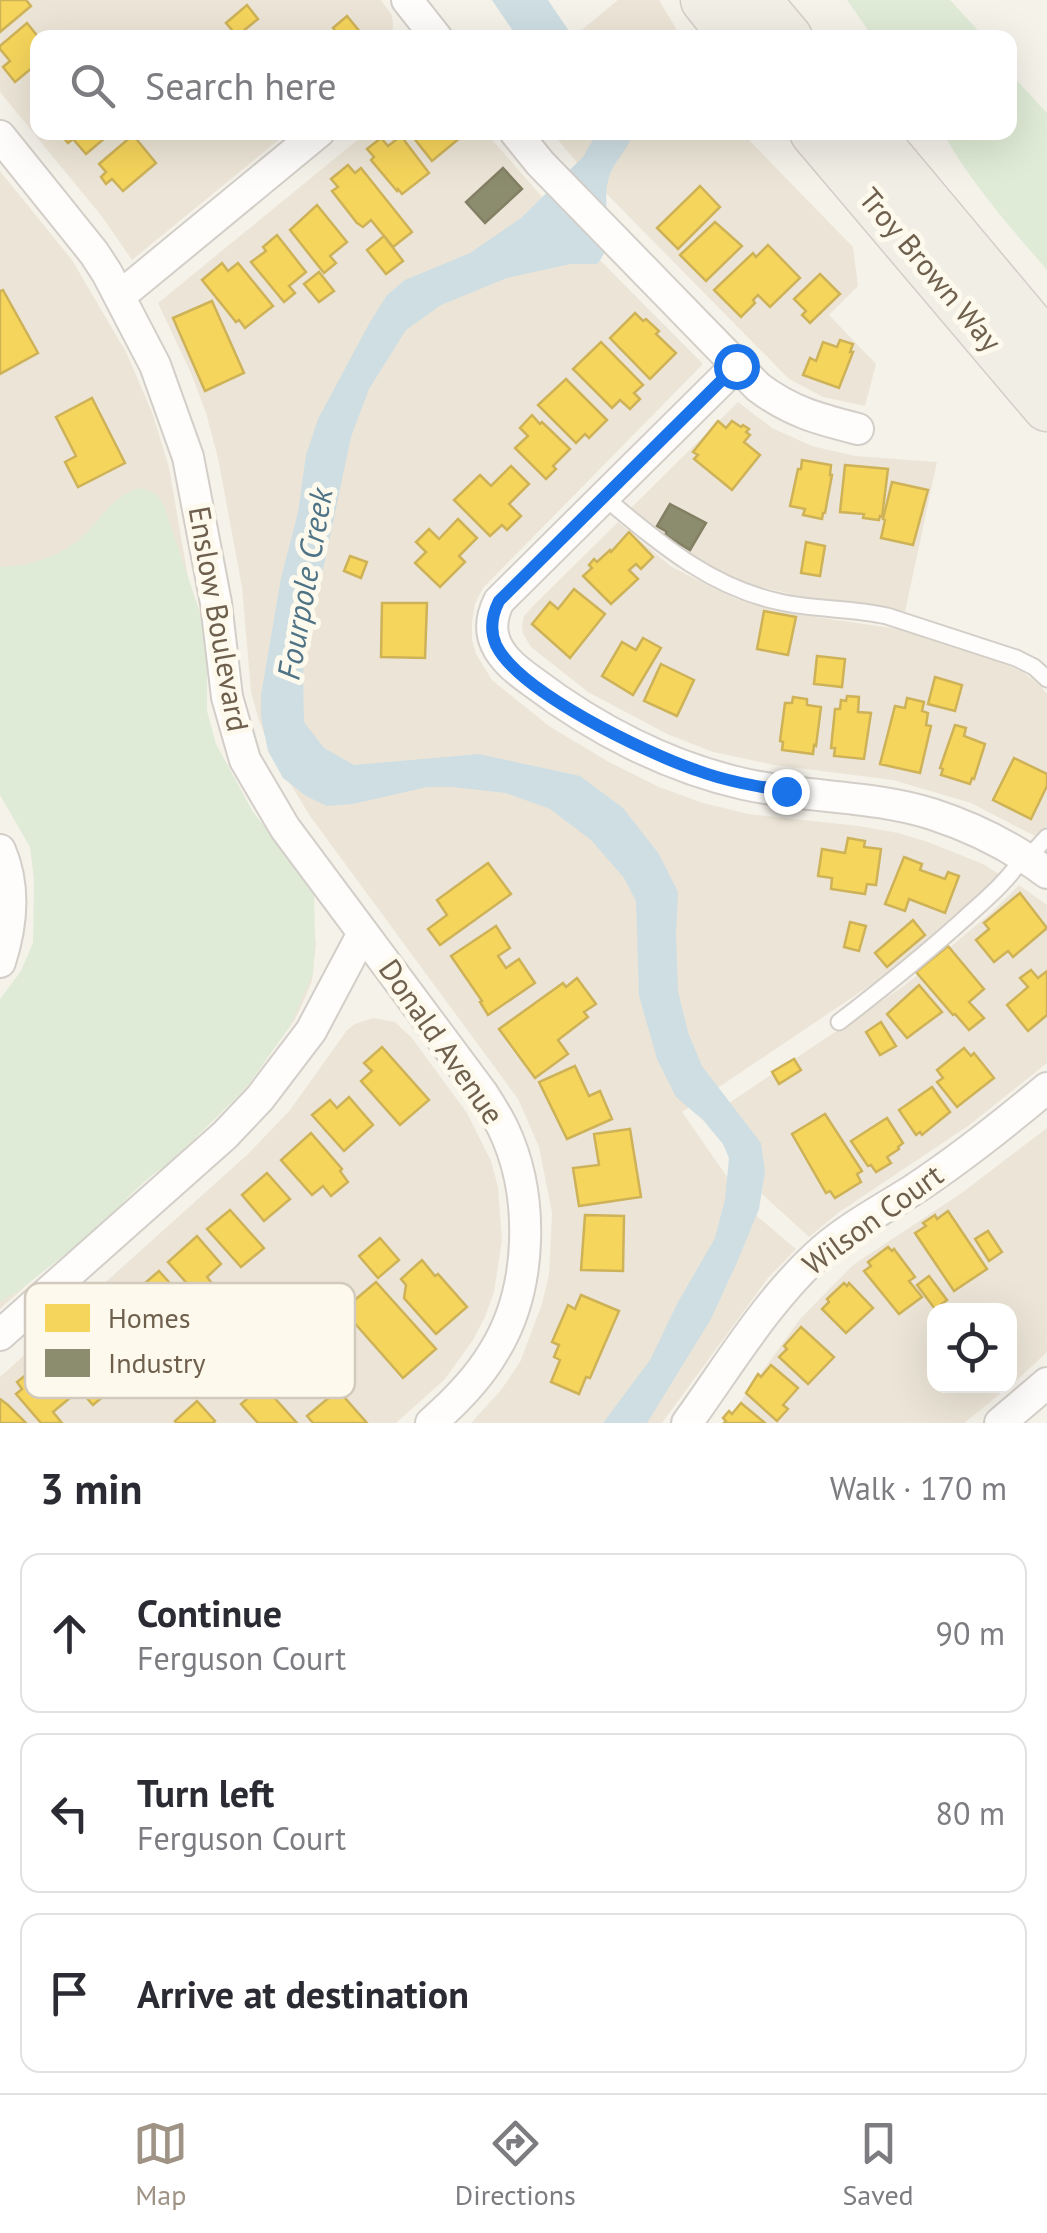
<!DOCTYPE html>
<html lang="en">
<head>
<meta charset="utf-8">
<style>
	:root { --surface:#fff; --page:#f2f2f3; --text:#2b2b33; --muted:#7c7c81; --line:#e1e1e2; --accent:#9e9385 }
	body { margin:0; font-family:"PT Sans",sans-serif; background:var(--page); color:var(--text) }
	.controls { position:absolute; right:30px; bottom:30px; display:grid; overflow:hidden; border-radius:20px; box-shadow:0 10px 40px #0002 }
	.controls button { width:90px; height:90px; display:grid; place-items:center; padding:0; border:0; border-bottom:2px solid var(--line); background:var(--surface); color:var(--text); font:50px sans-serif }
	.stop { position:absolute; width:30px; height:30px; margin:-22px; border:8px solid #1a73e8; border-radius:50%; background:#fff }
	.stop.end { background:#1a73e8; border-color:#fff; box-shadow:0 2px 10px #0008 }
	.list { margin:0; padding:0; list-style:none }
	h2 { display:flex; justify-content:space-between; align-items:center; height:130px; margin:0; padding:0 40px; font-size:42px }
	h2 small { font-size:32px; font-weight:400; color:var(--muted) }
	.list li { display:grid; grid-template-columns:65px 1fr auto; gap:30px; align-items:center; box-sizing:border-box; height:160px; margin:0 20px 20px; padding:0 20px; border:2px solid var(--line); border-radius:20px }
	.list b { display:block; font-size:38px; white-space:nowrap }
	.list p { margin:0; font-size:32px; white-space:nowrap; color:var(--muted) }
	.list em { font-size:32px; font-style:normal; color:var(--muted) }
	.icon { flex:none; width:55px; height:55px; fill:none; stroke:currentColor; stroke-width:2; stroke-linecap:round; stroke-linejoin:round }
	.map { position:relative; flex:none; width:1047px; height:1423px; overflow:hidden }
	.search { position:absolute; background:var(--surface); box-shadow:0 10px 40px #0002; left:30px; right:30px; top:30px; height:110px; display:flex; align-items:center; gap:25px; box-sizing:border-box; padding:0 35px; border-radius:20px; color:var(--muted); font-size:38px }
	.sheet { height:670px; background:var(--surface) }
	nav { display:flex; justify-content:space-around; align-items:center; box-sizing:border-box; height:140px; border-top:2px solid var(--line); background:var(--surface); font-size:28px; color:var(--muted) }
	nav a { display:grid; justify-items:center; gap:5px }
	nav .on { color:var(--accent) }
	.map>svg:first-child { display:block }
	.residential { fill:#ece5d7; fill-rule:evenodd }
	.green { fill:#dfebd6 }
	.water { fill:#cedee3 }
	.homes { fill:#f6d55c; stroke:#ceb258; stroke-width:2.5 }
	.industry { fill:#8c8c6e; stroke:#837f64; stroke-width:2.5 }
	.lines { fill:none; stroke-linecap:round; stroke-linejoin:round }
	.lane-casing { stroke:#d3cec8; stroke-width:19 }
	.street-casing { stroke:#d3cec8; stroke-width:34 }
	.primary-casing { stroke:#d3cec7; stroke-width:51 }
	.lane { stroke:#fefdfc; stroke-width:15 }
	.street { stroke:#fefdfc; stroke-width:30 }
	.primary { stroke:#f1eee6; stroke-width:48 }
	.route { stroke:#1a73e8; stroke-width:12 }
	.labels { text-anchor:middle; stroke-width:10; stroke-linejoin:round; paint-order:stroke }
	.street-label { font-size:30px; fill:#6f604e; stroke:#fdf9ec }
	.water-label { font-size:32px; font-style:italic; fill:#4e7386; stroke:#fdf9ec }
	.key { fill:#fdf9ec; stroke:#d2cbbd; stroke-width:2.5 }
	.key-label { font-size:28px; fill:#6f604e }
</style>
</head>
<body>
<div class="map">
<svg width="1047" height="1423" viewBox="0 0 1047 1423">
	<rect width="100%" height="100%" fill="#f5f2ea"/>
	<g class="residential">
		<path d="M0,0H381L392,15L393,26L392,38H38V132L287,133L132,260L103,218L0,92Z"/>
		<path d="M618,0H659L681,37L572,38Z"/>
		<path d="M366,133H486L580,240L703,364L483,588L475,604L472,622V640L476,654L492,680L549,726L609,762L659,787L703,803L749,814L859,826L898,833L928,842L983,864L1001,875L977,900L893,970L682,1112L751,1211L796,1249L768,1278L662,1423H471L501,1390L520,1362L542,1304L549,1274L552,1213L539,1147L518,1099L310,816L272,754L259,720L251,692L242,587L218,458L206,413L191,373L158,303Z"/>
		<path d="M552,133H742L853,247L858,286L829,315L876,364L865,406L823,397L789,379L586,173Z"/>
		<path d="M0,171L72,260L126,352L152,412L169,467L192,601L197,671L215,749L314,927L316,943L312,981L305,998L294,1021L255,1073L215,1116L0,1309V1007L13,992L38,937L40,861L0,785Z"/>
		<path d="M738,402L772,428L812,446L855,456L937,462L905,612L889,608L804,597L752,585L711,567L684,551L631,508Z"/>
		<path d="M618,522L672,567L734,598L774,611L899,629L989,658L1021,671L1040,685L1047,694V828L1039,838L971,803L893,780L774,765L713,752L667,734L588,692L531,647L523,634L522,625L524,616L531,608Z"/>
		<path d="M1019,885L1047,905V1063L968,1126L838,1213L809,1237L762,1194L708,1117L905,985L992,912Z"/>
		<path d="M373,1018L395,1022L412,1038L467,1113L491,1161L498,1187L502,1240L494,1292L485,1317L473,1340L445,1379L396,1423H0V1377L248,1154L290,1110L347,1030L355,1024Z"/>
		<path d="M1047,1128V1352L1017,1380L964,1423H725L800,1319L853,1265L963,1192ZM934,1310H1010V1386H934Z"/>
	</g>
	<g class="green">
		<path d="M847,0H950L984,37H873Z"/>
		<path d="M1010,73L1047,113V270C1009,226 971,183 943,133L1010,132Z"/>
		<path d="M140,488C152,491 158,494 164,505L207,634V711L216,744L253,812L304,876L314,895L315,935L313,973L290,1026L249,1084L234,1100L170,1163L152,1175L129,1196L105,1223L21,1289L0,1302V999L21,971L33,943L34,879L30,847L0,795V567C35,566 68,554 92,527C106,511 118,494 140,488Z"/>
	</g>
	<g class="water">
		<path d="M492,0H548L573,37H517Z"/>
		<path d="M597,133H633C628,151 612,162 608,181C601,209 618,241 597,264H571L507,278L441,305L406,330L369,389L351,437L324,565L311,611L303,673L304,722L324,748L354,765L479,754L580,776L623,808L659,854L678,892L676,935L678,991L688,1032L702,1066L761,1143L765,1171L759,1209L738,1260L711,1319L647,1423H603L650,1360L678,1302L715,1238L725,1199L729,1158L723,1144L703,1120L676,1097L657,1059L639,996L636,901L624,878L591,840L550,809L506,793L453,787H427L353,804L327,806L306,796L283,778L268,751L261,717V695L281,578L298,512L306,455L318,419L370,322L387,295L405,280L470,253L521,218L583,157Z"/>
	</g>
	<g class="homes">
		<path d="M0,0H26L31,6L0,32Z"/>
		<path d="M247,5L258,19L237,36L226,23Z"/>
		<path d="M347,16L365,38H333L338,34L333,28Z"/>
		<path d="M27,23L39,38H38V63L15,82L3,67L10,61L0,49V46Z"/>
		<path d="M65,132H112L86,154L73,139L68,143L62,136Z"/>
		<path d="M409,132H467L432,161Z"/>
		<path d="M133,135L156,163L123,191L112,179L106,184L101,177L106,172L99,164Z"/>
		<path d="M401,136L429,173L402,194L398,189L397,191L371,160L374,157L367,149L381,138L388,146Z"/>
		<path d="M348,165L355,173L361,168L412,232L393,247L371,220L363,227L357,223L332,191L338,187L331,179Z"/>
		<path d="M700,186L720,207L678,249L657,228Z"/>
		<path d="M317,205L347,242L330,256L336,263L324,273L290,230Z"/>
		<path d="M715,222L742,246L706,281L680,255Z"/>
		<path d="M277,235L306,272L289,286L295,293L284,302L251,262L266,251L263,247Z"/>
		<path d="M384,236L403,261L386,274L367,250Z"/>
		<path d="M768,245L800,278L770,307L758,295L753,300L755,303L741,317L714,290L753,253L756,257Z"/>
		<path d="M222,263L228,271L238,263L273,306L245,328L239,320L236,322L202,280Z"/>
		<path d="M319,272L334,291L319,302L304,284Z"/>
		<path d="M820,274L840,294L810,323L802,315L806,311L794,299Z"/>
		<path d="M3,290L38,353L0,374V291Z"/>
		<path d="M212,301L244,373L205,391L173,318Z"/>
		<path d="M635,313L643,321L646,319L659,331L656,334L676,353L650,379L610,338Z"/>
		<path d="M840,340L853,344L850,352H853L839,388L803,375L810,358L816,361L823,342L837,347Z"/>
		<path d="M601,342L643,385L634,393L640,399L630,409L620,400L612,408L573,369Z"/>
		<path d="M566,379L607,420L589,438L585,434L576,443L538,405Z"/>
		<path d="M92,398L125,463L78,487L65,462L76,456L56,417Z"/>
		<path d="M532,415L540,424L542,422L570,449L553,466L556,469L546,479L515,448L528,436L520,428Z"/>
		<path d="M718,421L726,428L732,421L741,427L743,425L749,429L746,432L750,435L744,442L760,455L732,490L694,459L698,455L693,452Z"/>
		<path d="M802,460L831,465L830,475H832L825,513H823L822,519L803,515L805,509L790,506L798,469H801Z"/>
		<path d="M845,465L888,469L882,517L880,516L879,520L863,518L864,514L840,512Z"/>
		<path d="M511,466L529,484L509,504L521,516L507,530L502,525L490,536L454,500L480,475L491,486Z"/>
		<path d="M892,482L928,490L913,545L881,538L885,520L883,519Z"/>
		<path d="M458,519L477,538L459,556L465,562L440,587L415,563L426,552L416,542L429,529L439,539Z"/>
		<path d="M629,532L653,557L641,569L636,564L629,570L638,579L611,604L583,576L592,568L589,565L594,559L597,562L610,550L611,552Z"/>
		<path d="M806,542L825,546L820,576L801,573Z"/>
		<path d="M350,556L367,562L361,578L344,571Z"/>
		<path d="M574,589L605,614L570,658L532,624L550,602L558,609Z"/>
		<path d="M382,603H427L425,658L381,657Z"/>
		<path d="M764,611L796,617L788,655L757,649Z"/>
		<path d="M643,638L661,648L633,695L602,676L622,642L636,650Z"/>
		<path d="M817,656L845,659L842,687L814,684Z"/>
		<path d="M661,664L694,680L677,716L644,701Z"/>
		<path d="M935,677L962,685L955,711L928,704Z"/>
		<path d="M847,696L859,697L858,712L871,713L864,759L834,756L835,748H831L835,709H840L841,700L846,701Z"/>
		<path d="M793,697L807,699V705L821,707L816,746L814,745L813,754L782,750L783,742L780,741L785,703H792Z"/>
		<path d="M907,698L924,702L922,711L928,713L926,725L931,726L920,773L880,764L895,706L905,708Z"/>
		<path d="M955,725L966,728L964,736L985,744L974,779L972,778L970,784L941,775L943,769L940,768Z"/>
		<path d="M1014,758L1047,774V786L1031,819L993,800Z"/>
		<path d="M848,838L865,841L864,847L881,849L876,885L867,884L865,894L831,889L832,878L818,876L822,849L845,853Z"/>
		<path d="M904,857L922,864L920,870L945,879L948,872L959,876L945,913L909,899L905,911L885,904Z"/>
		<path d="M488,863L511,894L440,945L428,929L447,915L437,900Z"/>
		<path d="M1020,893L1047,928L1013,957L1008,951L994,962L976,940L989,929L984,923Z"/>
		<path d="M913,920L925,935L887,967L875,953Z"/>
		<path d="M850,922L866,926L859,951L844,947Z"/>
		<path d="M496,926L510,948L498,956L506,968L519,959L535,983L488,1015L480,1002L482,1001L451,956Z"/>
		<path d="M948,946L984,989L969,1002L984,1018L969,1030L955,1014L953,1015L916,972Z"/>
		<path d="M1031,970L1038,978L1047,971V1015L1028,1031L1007,1005L1028,987L1020,978Z"/>
		<path d="M577,978L596,1004L584,1012L588,1017L558,1040L568,1054L535,1078L499,1029L563,983L566,987Z"/>
		<path d="M919,985L942,1012L907,1038L887,1014Z"/>
		<path d="M881,1022L896,1046L880,1055L866,1032Z"/>
		<path d="M382,1047L429,1100L400,1125L361,1081L372,1071L364,1063Z"/>
		<path d="M964,1048L971,1056L974,1053L994,1078L957,1107L937,1082L943,1078L937,1070Z"/>
		<path d="M794,1059L801,1070L779,1084L772,1072Z"/>
		<path d="M575,1066L589,1096L600,1091L612,1119L567,1139L539,1082Z"/>
		<path d="M932,1087L950,1112L922,1135L920,1132L916,1135L899,1110Z"/>
		<path d="M349,1097L373,1125L344,1151L312,1115L330,1100L337,1108Z"/>
		<path d="M825,1114L862,1171L857,1174L861,1182L835,1198L830,1191L826,1193L792,1134Z"/>
		<path d="M887,1118L903,1143L898,1147L899,1149L887,1157L891,1163L876,1172L871,1165L868,1166L851,1141Z"/>
		<path d="M630,1129L641,1197L579,1206L573,1168L599,1165L594,1134Z"/>
		<path d="M311,1133L342,1169L340,1171L348,1182L331,1196L323,1186L312,1195L281,1160Z"/>
		<path d="M267,1173L290,1199L264,1221L242,1195Z"/>
		<path d="M230,1210L264,1248L241,1267L207,1229Z"/>
		<path d="M948,1211L987,1269L954,1291L915,1233L926,1226L923,1223L935,1215L937,1219Z"/>
		<path d="M585,1215L624,1216L623,1271L581,1270Z"/>
		<path d="M988,1231L1002,1252L989,1261L975,1239Z"/>
		<path d="M197,1236L221,1264L207,1277L211,1282L200,1292L195,1287L192,1289L168,1262Z"/>
		<path d="M380,1238L399,1260L378,1278L359,1256Z"/>
		<path d="M888,1247L892,1251L894,1249L915,1277L909,1281L922,1297L899,1314L864,1271L871,1266L868,1262Z"/>
		<path d="M422,1260L435,1276L438,1274L467,1307L436,1334L404,1298L406,1285L401,1279Z"/>
		<path d="M159,1271L184,1299L156,1323L131,1295Z"/>
		<path d="M929,1276L947,1300L935,1309L917,1285Z"/>
		<path d="M376,1282L436,1349L403,1378L343,1310Z"/>
		<path d="M844,1283L847,1286L849,1283L873,1308L846,1333L822,1309L829,1302L827,1299Z"/>
		<path d="M581,1295L619,1311L590,1378L586,1377L579,1394L551,1382L560,1360L554,1357L559,1345L552,1342L568,1305L575,1309Z"/>
		<path d="M801,1327L834,1357L808,1384L779,1357L787,1349L784,1346Z"/>
		<path d="M71,1334L78,1342L84,1337L108,1364L98,1372L112,1389L93,1405L55,1362L62,1356L55,1349Z"/>
		<path d="M771,1365L798,1388L783,1405L788,1409L777,1421L746,1393L758,1374L761,1377Z"/>
		<path d="M36,1367L41,1373L46,1369L71,1397L53,1412L62,1423H41L16,1394L22,1389L17,1382Z"/>
		<path d="M263,1385L297,1423H258L241,1404Z"/>
		<path d="M338,1390L367,1423H313L307,1416Z"/>
		<path d="M0,1399L8,1405L26,1423H0Z"/>
		<path d="M197,1401L215,1421L213,1423H176L175,1421Z"/>
		<path d="M741,1403L765,1423H724L726,1421L723,1418L729,1411L732,1414Z"/>
	</g>
	<g class="industry">
		<path d="M503,168L522,189L485,223L466,202Z"/>
		<path d="M670,504L706,523L690,550L665,535L667,532L657,526Z"/>
	</g>
	<g class="lines">
		<g class="lane-casing">
			<g id="lane">
				<path d="M604,497C658,542 709,587 780,602C816,610 852,608 887,616L1016,658L1034,667L1047,679"/>
				<path d="M1027,859L1047,837"/>
				<path d="M839,1022C882,989 924,955 964,919C985,900 1008,881 1023,857"/>
			</g>
		</g>
		<g class="street-casing">
			<g id="street">
				<path d="M407,0L437,38"/>
				<path d="M515,132L540,163L758,387C791,412 819,419 858,429"/>
				<path d="M0,136L94,253L107,273L155,365L188,457L216,603L227,697L245,760L285,828L483,1094C490,1105 497,1116 503,1128C535,1195 533,1290 493,1353C477,1380 455,1402 431,1423"/>
				<path d="M120,296L319,132"/>
				<path d="M736,366L499,601C492,615 489,629 496,644C503,660 519,672 533,682C595,729 668,767 744,784C806,798 871,795 932,814C972,827 1014,848 1047,873"/>
				<path d="M0,850C16,887 12,925 0,962"/>
				<path d="M0,1335L225,1135L260,1098L311,1031L363,933"/>
				<path d="M687,1423C729,1365 769,1297 824,1249C851,1226 883,1209 913,1190C960,1159 1004,1124 1047,1088"/>
				<path d="M1000,1423L1047,1383"/>
			</g>
		</g>
		<g class="primary-casing">
			<g id="primary">
				<path d="M705,0L735,38"/>
				<path d="M756,0L788,38"/>
				<path d="M814,132L1047,407"/>
				<path d="M868,132L1047,346"/>
			</g>
		</g>
		<use href="#lane" class="lane"/>
		<use href="#street" class="street"/>
		<use href="#primary" class="primary"/>
	</g>
	<g class="lines">
		<path class="route" d="M736,366L499,601C492,615 489,629 496,645C519,692 646,753 696,770C725,781 755,786 786,791"/>
	</g>
	<g class="labels">
		<g class="street-label">
			<text transform="translate(930 270) rotate(50)" y="10">Troy Brown Way</text>
			<text transform="translate(218 619) rotate(80)" y="10">Enslow Boulevard</text>
			<text transform="translate(441 1042) rotate(55)" y="10">Donald Avenue</text>
			<text transform="translate(873 1220) rotate(-36)" y="10">Wilson Court</text>
		</g>
		<g class="water-label">
			<text transform="translate(305 584) rotate(-80)" y="11">Fourpole Creek</text>
		</g>
	</g>
	<rect x="25" y="1283" width="330" height="115" rx="15" class="key"/>
	<rect x="45" y="1304" width="45" height="28" fill="#f6d55c"/>
	<rect x="45" y="1349" width="45" height="28" fill="#8c8c6e"/>
	<g class="key-label">
		<text x="108" y="1328">Homes</text>
		<text x="108" y="1373">Industry</text>
	</g>
</svg>
<div class="controls">
<button><svg class="icon" aria-label="locate" viewBox="0 0 24 24"><circle cx="12" cy="12" r="6"/><path d="M12 2v4M12 18v4M2 12h4M18 12h4"/></svg></button>
</div>
<div class="stop" style="left:736px;top:366px"></div>
<div class="stop end" style="left:786px;top:791px"></div>
<div class="search"><svg class="icon" aria-label="search" viewBox="0 0 24 24"><circle cx="10" cy="10" r="6"/><path d="M15 15l6 6"/></svg>Search here</div>
</div>
<section class="sheet">
<h2>3 min<small>Walk · 170 m</small></h2>
<ul class="list">
<li><svg class="icon" aria-label="ahead" viewBox="0 0 24 24"><path d="M12 20V5M6 11l6-6 6 6"/></svg><div><b>Continue</b><p>Ferguson Court</p></div><em>90 m</em></li>
<li><svg class="icon" aria-label="left" viewBox="0 0 24 24"><path d="M17 20v-9H6M10 6l-5 5 5 5"/></svg><div><b>Turn left</b><p>Ferguson Court</p></div><em>80 m</em></li>
<li><svg class="icon" aria-label="arrive" viewBox="0 0 24 24"><path d="M6 21V4h12l-3 4 3 4H6"/></svg><div><b>Arrive at destination</b></div></li>
</ul>
</section>
<nav>
<a class="on"><svg class="icon" aria-label="map" viewBox="0 0 24 24"><path d="M3 6l6-2 6 2 6-2v14l-6 2-6-2-6 2zM9 4v14M15 6v14"/></svg>Map</a>
<a><svg class="icon" aria-label="directions" viewBox="0 0 24 24"><path d="M12 3l9 9-9 9-9-9zM9 14v-3h6M13 9l2 2-2 2"/></svg>Directions</a>
<a><svg class="icon" aria-label="saved" viewBox="0 0 24 24"><path d="M7 4h10v16l-5-4-5 4z"/></svg>Saved</a>
</nav>
</body>
</html>
